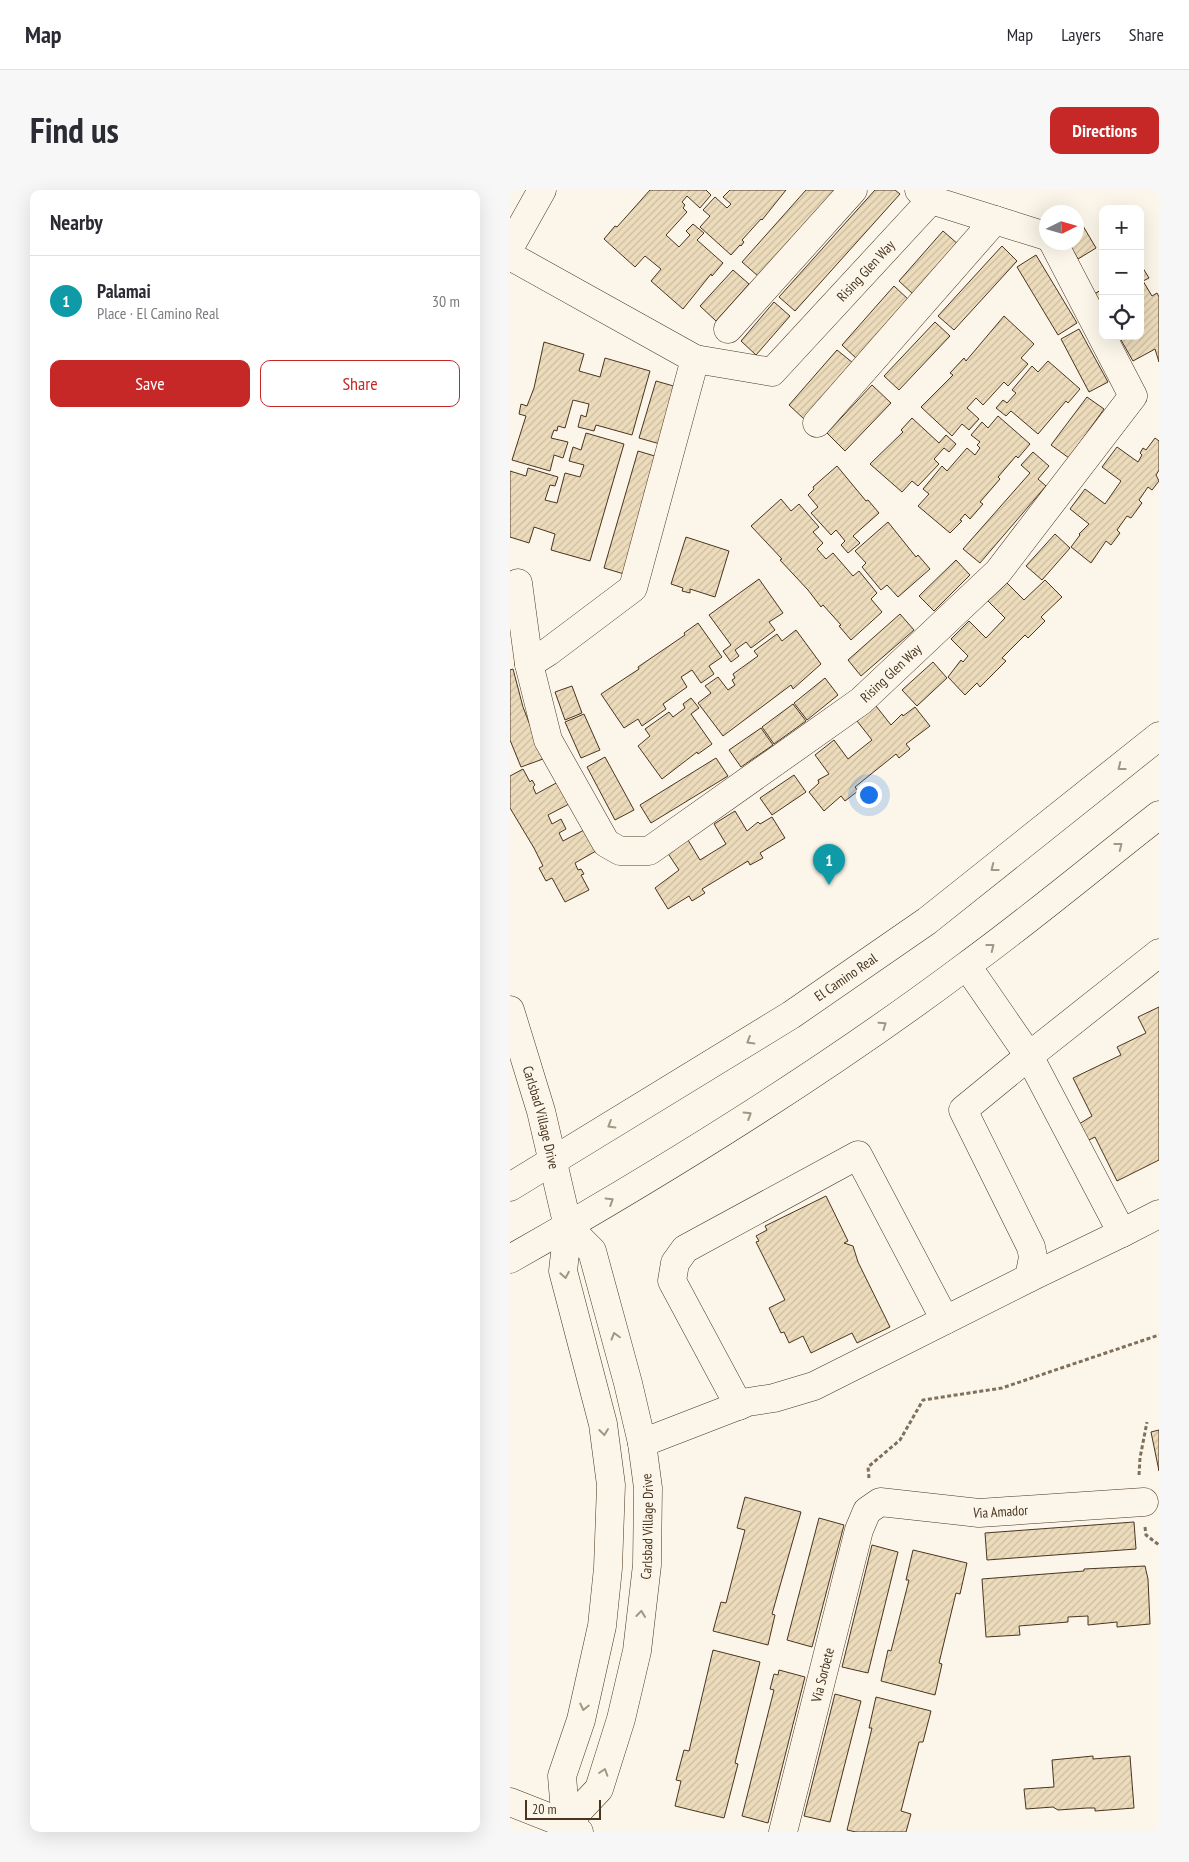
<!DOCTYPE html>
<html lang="en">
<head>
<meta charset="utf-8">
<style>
	:root { --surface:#fff; --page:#f7f7f7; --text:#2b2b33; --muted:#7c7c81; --line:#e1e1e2; --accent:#c62828 }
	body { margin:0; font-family:"PT Sans Narrow",sans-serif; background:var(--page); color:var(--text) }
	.controls { position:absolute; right:15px; top:15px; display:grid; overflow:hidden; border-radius:10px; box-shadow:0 5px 20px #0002 }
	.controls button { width:45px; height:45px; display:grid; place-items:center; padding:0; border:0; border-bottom:1px solid var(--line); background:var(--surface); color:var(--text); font:25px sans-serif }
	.compass { position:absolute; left:529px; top:15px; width:45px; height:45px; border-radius:50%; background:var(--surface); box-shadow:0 5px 20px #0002; rotate:85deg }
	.scale { position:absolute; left:15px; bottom:12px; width:76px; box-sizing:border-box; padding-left:5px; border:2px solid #4a3520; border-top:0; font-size:14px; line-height:18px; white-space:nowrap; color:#4a3520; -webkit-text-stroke:4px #fbf6e9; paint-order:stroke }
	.you { position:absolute; left:358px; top:604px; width:18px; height:18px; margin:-12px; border:4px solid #fff; border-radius:50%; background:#1a73e8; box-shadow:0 0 0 8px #1a73e833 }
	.badge { display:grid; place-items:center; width:32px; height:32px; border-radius:50%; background:var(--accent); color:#fff; font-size:16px; font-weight:700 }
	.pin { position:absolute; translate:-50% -41px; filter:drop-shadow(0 1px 2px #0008) }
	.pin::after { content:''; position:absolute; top:26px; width:18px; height:15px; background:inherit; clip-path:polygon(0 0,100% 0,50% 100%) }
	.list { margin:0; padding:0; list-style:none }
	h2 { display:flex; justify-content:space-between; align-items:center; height:65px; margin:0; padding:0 20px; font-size:21px }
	h2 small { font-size:16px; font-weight:400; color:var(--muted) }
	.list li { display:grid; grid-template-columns:32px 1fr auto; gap:15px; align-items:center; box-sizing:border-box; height:90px; padding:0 20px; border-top:1px solid var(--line) }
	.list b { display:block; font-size:19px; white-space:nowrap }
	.list p { margin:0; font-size:16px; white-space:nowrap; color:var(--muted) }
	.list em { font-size:16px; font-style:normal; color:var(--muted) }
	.actions { display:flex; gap:10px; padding:15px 20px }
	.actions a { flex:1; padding:11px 0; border:1px solid var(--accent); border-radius:10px; text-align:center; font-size:18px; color:var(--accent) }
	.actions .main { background:var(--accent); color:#fff }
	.icon { flex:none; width:28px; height:28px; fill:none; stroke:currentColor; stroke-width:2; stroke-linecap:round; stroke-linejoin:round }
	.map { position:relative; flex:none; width:649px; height:1642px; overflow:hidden; border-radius:10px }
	header { display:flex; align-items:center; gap:30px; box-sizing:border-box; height:70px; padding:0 25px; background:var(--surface); border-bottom:1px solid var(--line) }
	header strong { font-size:24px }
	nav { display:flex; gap:28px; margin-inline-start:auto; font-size:18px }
	.intro { display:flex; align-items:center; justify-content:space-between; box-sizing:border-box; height:120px; padding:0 30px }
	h1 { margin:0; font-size:35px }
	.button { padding:12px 22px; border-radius:10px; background:var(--accent); color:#fff; font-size:18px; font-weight:700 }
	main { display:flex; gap:30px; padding:0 30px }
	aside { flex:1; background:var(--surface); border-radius:10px; box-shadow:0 5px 20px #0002 }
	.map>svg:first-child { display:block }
	.building { fill:url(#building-hatch); stroke:#4a3520 }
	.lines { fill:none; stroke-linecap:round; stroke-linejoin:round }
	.minor-casing { stroke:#4a3520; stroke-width:29 }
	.major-casing { stroke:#4a3520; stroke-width:29 }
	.path { stroke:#7f6f5c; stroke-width:3; stroke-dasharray:4 2.5; stroke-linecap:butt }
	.minor { stroke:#fbf6e9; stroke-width:28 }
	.major { stroke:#fbf6e9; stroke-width:28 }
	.oneway { stroke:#a29684 }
	.labels { text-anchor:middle; stroke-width:4; stroke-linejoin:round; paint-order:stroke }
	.street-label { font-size:14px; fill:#4a3520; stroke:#fbf6e9 }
</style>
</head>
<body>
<header>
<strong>Map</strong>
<nav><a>Map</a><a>Layers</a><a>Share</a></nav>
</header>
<div class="intro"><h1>Find us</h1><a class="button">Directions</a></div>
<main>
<aside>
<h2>Nearby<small></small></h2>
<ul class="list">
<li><span class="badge" style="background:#0f9aa8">1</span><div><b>Palamai</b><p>Place · El Camino Real</p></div><em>30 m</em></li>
</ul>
<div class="actions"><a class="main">Save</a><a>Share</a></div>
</aside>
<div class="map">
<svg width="649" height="1642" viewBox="0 0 649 1642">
	<defs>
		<pattern id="building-hatch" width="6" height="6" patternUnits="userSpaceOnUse" patternTransform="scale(1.25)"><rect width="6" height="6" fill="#ecdcbc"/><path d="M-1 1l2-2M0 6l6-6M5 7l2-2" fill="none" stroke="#ccbda1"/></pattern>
	</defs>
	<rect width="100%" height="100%" fill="#fbf6e9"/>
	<g class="building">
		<path d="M140,0H196L201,5L190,18L177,6L172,12L175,15L173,18L177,22L156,45L169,57L180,45L176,41L183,34L194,43L187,50L213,73L202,86L201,84L173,119L141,91L151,79L135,66L125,77L94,49L105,36L107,37Z"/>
		<path d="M220,0H276L252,30L251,29L232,50L234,52L231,56L230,55L221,65L190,37L200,26L193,20L205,7L217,18L221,14L213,7Z"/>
		<path d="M296,0H325L248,86L232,72Z"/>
		<path d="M365,0H385L390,4L285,121L269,107Z"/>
		<path d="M566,24L586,58L568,69L558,52H566Z"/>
		<path d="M433,41L449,55L404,105L389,91Z"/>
		<path d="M492,56L507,71L444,140L428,126Z"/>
		<path d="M526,65L567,133L548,145L507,77Z"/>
		<path d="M631,75L639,88L633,91L642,106L647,103L649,107V172L645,159L623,171L611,150L618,146H630V139L632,138L630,134Z"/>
		<path d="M223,80L239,94L206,131L190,116Z"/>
		<path d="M384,96L399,110L347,169L332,155Z"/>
		<path d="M593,99V118L584,104Z"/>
		<path d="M264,112L280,126L246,165L231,151Z"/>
		<path d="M494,126L524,154L511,168L518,174L498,196L494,192L473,215L466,208L457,218L469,229L459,240L452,234L442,246L411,217L443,185L440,183L454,168L456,171Z"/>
		<path d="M425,132L440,146L389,200L374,186Z"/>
		<path d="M569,139L598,192L579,202L551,149Z"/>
		<path d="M34,152L74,164L69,181L90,187L95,168L140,181L122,245L86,235L84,241L68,237L71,225L76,227L79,214L63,210L55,238L48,236L47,241L44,240L41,248L58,252L53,268L44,265L40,281L2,270L16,226L9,224L11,214L17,216L24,198Z"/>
		<path d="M327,160L343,173L294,229L279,215Z"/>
		<path d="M538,171L570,199L558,213L556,211L528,244L501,221L496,226L486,218L493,210L497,213L506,203L502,200L522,176L528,182Z"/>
		<path d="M146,191L167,197L150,254L129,248Z"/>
		<path d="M362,195L381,213L335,261L317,243Z"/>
		<path d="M577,207L594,219L559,268L541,255Z"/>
		<path d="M488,226L520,254L508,268L506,266L488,287L490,289L470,312L473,314L460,329L455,324L450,330L452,331L440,343L408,316L419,304L413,299L432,276L437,281L457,258L465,265L470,258L467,255L470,252L461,245L472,232L478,238Z"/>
		<path d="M402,228L429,253L436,245L446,254L439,262L434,258L424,269L429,274L408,296L402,291L392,302L360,274L393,242L391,240Z"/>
		<path d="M76,243L114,254L80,371L41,360L45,344L24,337L19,353L0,347V281L16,286L18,278L48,287L45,296L40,295L35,310L47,313L55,283L70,287L74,275L59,271L63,257L71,260Z"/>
		<path d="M645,248L649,251V280L646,285L649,291L642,300L638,297L629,310L632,313L621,328L617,326L607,340L610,343L601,355L596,351L581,373L561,357L570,345L569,344L579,334L560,319L575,299L595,314L611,291L592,277L607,257L628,272L632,265L630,263L633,258L636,260Z"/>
		<path d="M128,261L148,267L114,384L94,378Z"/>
		<path d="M523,262L539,276L528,289L536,296L470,373L453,359L520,283L511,275Z"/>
		<path d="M327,276L356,311L358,310L369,323L343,346L350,353L338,363L331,355L335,351L326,340L321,345L301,323L308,317L298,305L304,299L303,297Z"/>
		<path d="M271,309L281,321L289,314L309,337L303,342L313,353L307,359L316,369L323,363L343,386L349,381L367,403L361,409L372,422L341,450L329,436L331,435L313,415L311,417L298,400L270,370L272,369L241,336Z"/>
		<path d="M378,332L406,367L408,365L420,379L388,407L377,395L371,400L352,377L356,373L345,361Z"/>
		<path d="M545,344L560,358L532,390L516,376Z"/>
		<path d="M176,347L219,361L205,407L180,399V403L172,401L173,398L161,394Z"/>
		<path d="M446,370L460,385L424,421L409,406Z"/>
		<path d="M249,389L273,423L259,432L265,440L241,458L236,452L225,460L229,466L221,472L213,461L221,455L199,425Z"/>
		<path d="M535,390L552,407L531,427L535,431L518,448L515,445L492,468L496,471L470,497L467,493L455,505L438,487L451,470L453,472L458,466L441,449L459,431L476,448L495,428L478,411L497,393L514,410Z"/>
		<path d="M390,424L404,440L351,486L338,470Z"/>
		<path d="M188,433L212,467L199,476L204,484L191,493L182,480L171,487L177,497L153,514L156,519L132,536L128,529L114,538L91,504L129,479L128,477L175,445L174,443Z"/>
		<path d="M286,440L311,474L283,499L281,495L213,546L188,513L201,503L195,496L208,487L218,500L225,495L222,490L225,488L223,484L248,466L244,461L267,444L272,451Z"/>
		<path d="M423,472L437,488L407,516L392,500Z"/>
		<path d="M3,479L13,517L33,569L11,577L0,550V480Z"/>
		<path d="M315,488L328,505L297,530L284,513Z"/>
		<path d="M62,496L72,523L55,530L45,502Z"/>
		<path d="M181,508L189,518L181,524L202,554L188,564L187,562L152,589L128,556L140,546L135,539L159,522L163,527L175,518L173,514Z"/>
		<path d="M283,514L296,531L264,554L252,537Z"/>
		<path d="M366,516L381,535L392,524L393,526L405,517L420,536L396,554L400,559L389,568L386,564L345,597L348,601L335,611L331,606L314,621L299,602L309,593L308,590L319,584L305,565L324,550L338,569L362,550L347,531Z"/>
		<path d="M74,524L90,560L71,568L55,532Z"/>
		<path d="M251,538L263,555L231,577L219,560Z"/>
		<path d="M95,567L124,620L105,630L77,577Z"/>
		<path d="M206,568L218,586L141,633L130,615Z"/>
		<path d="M13,579L20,592L22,590L25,595L23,597L26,604L48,592L59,614L38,625L42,634L51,629L56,639L49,643L53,651L74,640L86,661L65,673L68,680L71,679L74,684L71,685L79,700L55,712L42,688L36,691L29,678L33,676L24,658L0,618V586Z"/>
		<path d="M284,585L296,602L262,625L250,608Z"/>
		<path d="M225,621L237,641L248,632L250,634L262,627L275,648L250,663L253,668L240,675L238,671L192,699L195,703L182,711L179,706L158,719L145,698L169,680L157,662L178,650L190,670L216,654L204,634Z"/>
		<path d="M649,817V970L607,991L585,947L577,951L569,934L582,926L563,888L611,865L607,857L636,843L628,827Z"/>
		<path d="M316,1006L338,1051L334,1053L343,1056L348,1072L380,1137L347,1153L342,1143L301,1163L293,1146L279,1153L274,1142L271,1143L259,1118L275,1110L246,1052L249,1051L246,1046L257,1040L255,1036Z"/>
		<path d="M649,1240V1281L641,1242Z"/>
		<path d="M235,1307L291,1322L262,1424L265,1425L258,1455L203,1441L211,1412L216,1413L235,1340L227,1338Z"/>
		<path d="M309,1328L334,1335L302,1457L277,1450Z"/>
		<path d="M624,1332L626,1359L477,1370L475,1343Z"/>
		<path d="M362,1355L388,1362L358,1483L332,1477Z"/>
		<path d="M403,1360L457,1373L450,1404L446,1403L429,1473L432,1474L425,1505L371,1491L378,1460L381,1461L399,1390H396Z"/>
		<path d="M635,1376L638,1389L640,1434L607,1437V1432L578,1435V1426L558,1427V1432L509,1436L510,1445L476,1447L472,1389L574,1381V1379Z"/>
		<path d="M203,1460L250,1472L225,1573L228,1574L214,1628L165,1616L171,1591L166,1590L174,1560L179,1561Z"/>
		<path d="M269,1480L295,1487L258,1633L232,1626L264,1500L260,1499L264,1484L268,1485Z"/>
		<path d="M325,1504L351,1511L320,1632L294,1626Z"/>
		<path d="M366,1507L421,1521L413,1552H409L391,1621L401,1624L396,1642H346L337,1640L362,1538H359Z"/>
		<path d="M583,1566V1569L620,1566L624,1618L585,1621V1618H577L548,1620L543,1617L516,1619L514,1599L544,1597L542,1570Z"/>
	</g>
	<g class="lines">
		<g class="minor-casing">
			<g id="minor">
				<path d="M409,0L421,10L536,46"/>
				<path d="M0,66L185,169L123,398L38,462L19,474"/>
				<path d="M218,139L343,0"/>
				<path id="s1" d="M185,169L262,182L421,10"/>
				<path d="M307,233L485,30"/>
				<path id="s2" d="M8,393L19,474L38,550L96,653L110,661H139L351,511L488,382L623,206L543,52"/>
				<path d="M649,763L519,866L612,1043L649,1024"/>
				<path d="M519,1088L612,1043"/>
				<path d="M229,1216L162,1091L165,1073L175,1059L348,965L435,1130"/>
				<path d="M132,1253L238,1212L264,1208L304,1196L519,1088L523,1067L521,1057L453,920L519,866L457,776"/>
				<path d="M0,1612L56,1634L69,1642"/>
				<path id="s3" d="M273,1642L349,1340L357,1321L370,1312L469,1323L634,1312"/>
			</g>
		</g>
		<g class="major-casing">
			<g id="major">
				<path d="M0,57L32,0"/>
				<path id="s4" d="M0,820L31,921L58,1037L53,1081L93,1234L101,1295L98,1378L92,1436L71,1530L52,1586L56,1634"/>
				<path id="s5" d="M0,997L281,825L417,731L649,546"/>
				<path d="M0,1069C157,980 312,884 456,776C522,728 585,675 649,625"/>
				<path id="s6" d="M53,1642L56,1634L89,1599L111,1529L127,1461L137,1375L138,1298L132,1253L118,1193L82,1061L58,1037"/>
			</g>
		</g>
		<g class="path">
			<path d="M629,1285L630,1268L637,1232"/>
			<path d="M359,1288L358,1277L390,1250L413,1210L492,1198L649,1145"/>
			<path d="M635,1337L636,1345L649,1355"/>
		</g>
		<use href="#minor" class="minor"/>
		<use href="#major" class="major"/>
	</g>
	<defs><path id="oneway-chevron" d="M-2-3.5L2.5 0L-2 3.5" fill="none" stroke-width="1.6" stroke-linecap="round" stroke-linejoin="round" transform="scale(1.25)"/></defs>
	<g class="oneway">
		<use href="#oneway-chevron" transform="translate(611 577) rotate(142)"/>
		<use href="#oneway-chevron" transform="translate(609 656) rotate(-38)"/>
		<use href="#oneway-chevron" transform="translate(484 678) rotate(142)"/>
		<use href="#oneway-chevron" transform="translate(481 757) rotate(-38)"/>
		<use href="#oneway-chevron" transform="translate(373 835) rotate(-35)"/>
		<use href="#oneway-chevron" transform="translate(240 851) rotate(149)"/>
		<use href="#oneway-chevron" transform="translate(238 925) rotate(-32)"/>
		<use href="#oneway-chevron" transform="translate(101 935) rotate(149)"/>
		<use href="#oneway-chevron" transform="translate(100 1011) rotate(-32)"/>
		<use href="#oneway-chevron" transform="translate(55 1085) rotate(80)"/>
		<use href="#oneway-chevron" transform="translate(105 1146) rotate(-106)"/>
		<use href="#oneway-chevron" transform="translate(94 1242) rotate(83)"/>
		<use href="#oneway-chevron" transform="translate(131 1424) rotate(-84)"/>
		<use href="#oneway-chevron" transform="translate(74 1517) rotate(103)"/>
		<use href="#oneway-chevron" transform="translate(94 1582) rotate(-72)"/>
	</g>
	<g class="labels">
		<g class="street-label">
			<text dy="5" stroke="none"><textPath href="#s1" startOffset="216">Rising Glen Way</textPath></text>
			<text dy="5" stroke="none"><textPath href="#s2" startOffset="624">Rising Glen Way</textPath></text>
			<text dy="5" stroke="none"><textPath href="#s5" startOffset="396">El Camino Real</textPath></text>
			<text dy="5" stroke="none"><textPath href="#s4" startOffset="112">Carlsbad Village Drive</textPath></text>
			<text dy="5" stroke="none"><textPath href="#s3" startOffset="469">Via Amador</textPath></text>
			<text dy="5" stroke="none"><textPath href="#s6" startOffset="325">Carlsbad Village Drive</textPath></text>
			<text dy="5" stroke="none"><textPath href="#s3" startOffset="162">Via Sorbete</textPath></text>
		</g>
	</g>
</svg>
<div class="controls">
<button>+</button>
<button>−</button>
<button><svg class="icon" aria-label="locate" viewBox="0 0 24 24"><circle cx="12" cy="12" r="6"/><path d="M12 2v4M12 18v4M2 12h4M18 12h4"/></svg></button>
</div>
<svg class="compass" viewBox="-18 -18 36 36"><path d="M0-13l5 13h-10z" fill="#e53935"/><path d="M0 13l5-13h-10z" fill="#7c7c81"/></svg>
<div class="scale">20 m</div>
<div class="you"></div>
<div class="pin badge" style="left:319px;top:695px;background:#0f9aa8">1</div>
</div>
</main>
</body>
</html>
